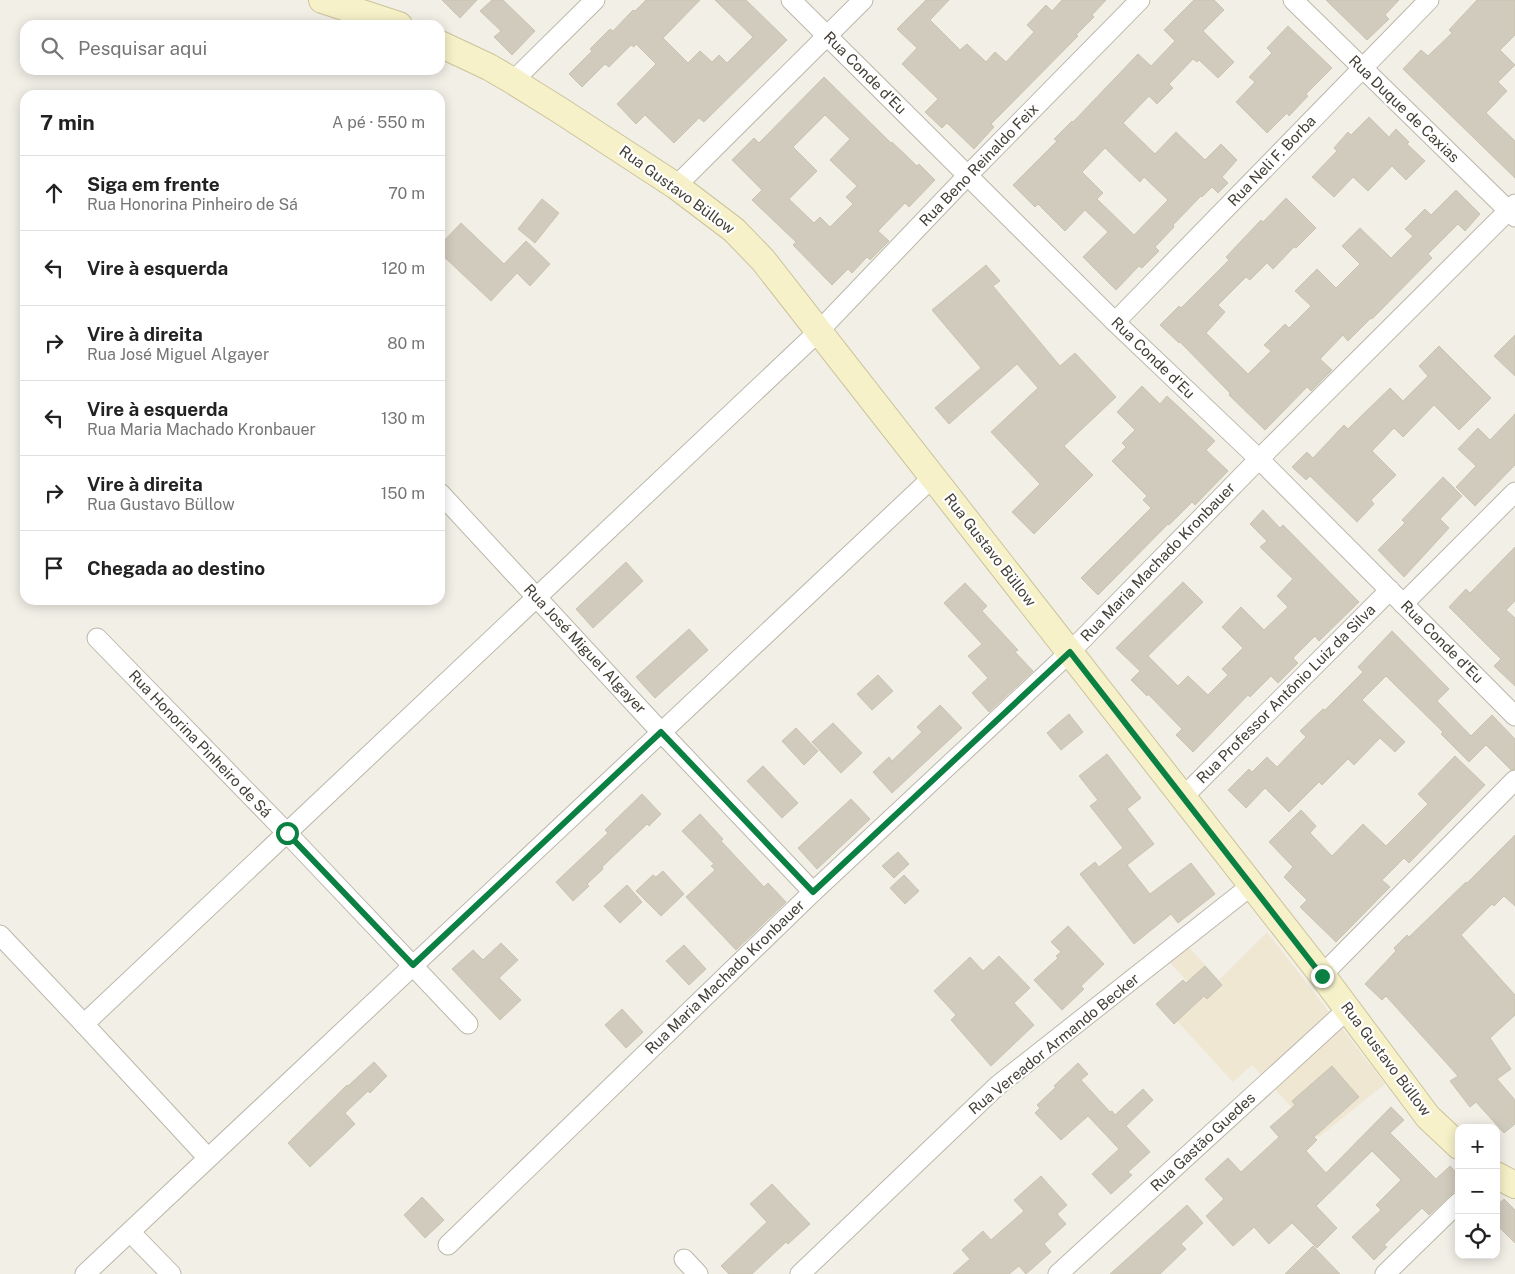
<!DOCTYPE html>
<html lang="pt">
<head>
<meta charset="utf-8">
<style>
	:root { --surface:#fff; --page:#f2f2f2; --text:#222; --muted:#767676; --line:#e0e0e0 }
	body { margin:0; font-family:"Public Sans",sans-serif; background:var(--page); color:var(--text) }
	.controls { position:absolute; right:15px; bottom:15px; display:grid; overflow:hidden; border-radius:10px; box-shadow:0 2px 12px #0003 }
	.controls button { width:45px; height:45px; display:grid; place-items:center; padding:0; border:0; border-bottom:1px solid var(--line); background:var(--surface); color:var(--text); font:25px sans-serif }
	.stop { position:absolute; width:15px; height:15px; margin:-11px; border:4px solid #0b8043; border-radius:50%; background:#fff }
	.stop.end { background:#0b8043; border-color:#fff; box-shadow:0 1px 5px #0008 }
	.list { margin:0; padding:0; list-style:none }
	h2 { display:flex; justify-content:space-between; align-items:center; height:65px; margin:0; padding:0 20px; font-size:21px }
	h2 small { font-size:16px; font-weight:400; color:var(--muted) }
	.list li { display:grid; grid-template-columns:32px 1fr auto; gap:15px; align-items:center; box-sizing:border-box; height:75px; padding:0 20px; border-top:1px solid var(--line) }
	.list b { display:block; font-size:19px; white-space:nowrap }
	.list p { margin:0; font-size:16px; white-space:nowrap; color:var(--muted) }
	.list em { font-size:16px; font-style:normal; color:var(--muted) }
	.icon { flex:none; width:28px; height:28px; fill:none; stroke:currentColor; stroke-width:2; stroke-linecap:round; stroke-linejoin:round }
	.map { position:relative; flex:none; width:1515px; height:1274px; overflow:hidden }
	.search { position:absolute; background:var(--surface); box-shadow:0 2px 12px #0003; left:20px; top:20px; width:425px; height:55px; display:flex; align-items:center; gap:12px; box-sizing:border-box; padding:0 18px; border-radius:15px; color:var(--muted); font-size:19px }
	.panel { position:absolute; background:var(--surface); box-shadow:0 2px 12px #0003; left:20px; top:90px; width:425px; height:515px; border-radius:15px }
	.map>svg:first-child { display:block }
	.commercial { fill:#f0e7d3 }
	.building { fill:#d1cbbd; stroke:#cbc3b1; fill-rule:evenodd }
	.lines { fill:none; stroke-linecap:round; stroke-linejoin:round }
	.street-casing { stroke:#bbb7aa; stroke-width:21 }
	.secondary-casing { stroke:#cbc39b; stroke-width:28 }
	.street { stroke:#fff; stroke-width:19 }
	.secondary { stroke:#f7f1c9; stroke-width:26 }
	.route { stroke:#0b8043; stroke-width:6 }
	.labels { text-anchor:middle; stroke-width:4.5; stroke-linejoin:round; paint-order:stroke }
	.street-label { font-size:15px; fill:#433f36; stroke:#fff }
</style>
</head>
<body>
<div class="map">
<svg width="1515" height="1274" viewBox="0 0 1515 1274">
	<rect width="100%" height="100%" fill="#f1efe6"/>
	<path class="commercial" d="M1267,932L1385,1084L1319,1137L1252,1065L1233,1082L1176,1020L1201,997L1166,958L1186,944L1219,980Z"/>
	<g class="building">
		<path d="M442,0H477L460,18Z"/>
		<path d="M492,0H503L535,31L512,55L494,37L501,31L480,11Z"/>
		<path d="M646,0H700L663,38L688,63L700,51L712,62L719,55L727,63L753,37L715,0H746L787,40L704,122L699,118L674,143L645,115L636,124L617,104L656,64L636,44L634,47L631,45L609,67L605,64L582,87L569,74L592,51L590,49L610,29L613,31L633,10L635,11Z"/>
		<path d="M926,0H949L930,20L960,50L967,44L986,62L995,52L1006,62L1034,32L1027,25L1046,5L1052,11L1062,0H1106L1092,15L1094,17L1076,35L1078,36L991,124L994,127L974,149L947,123L942,128L925,112L938,99L902,64L917,48L897,29Z"/>
		<path d="M1194,0H1214L1224,10L1203,31L1234,62L1218,78L1199,60L1197,62L1193,59L1169,84L1173,88L1157,104L1149,96L1123,123L1155,154L1176,132L1205,160L1221,144L1237,160L1222,177L1228,183L1218,193L1212,187L1202,197L1201,196L1173,225L1174,227L1155,247L1159,251L1142,268L1139,266L1116,290L1083,257L1108,232L1085,210L1065,231L1038,204L1035,207L1013,185L1057,141L1054,139L1072,121L1073,122L1138,54L1151,66L1175,41L1164,30ZM1105,148L1140,182L1144,177L1168,200L1134,235L1097,199L1103,193L1082,172Z"/>
		<path d="M1326,0H1399L1385,15L1389,19L1367,40Z"/>
		<path d="M1477,0H1515V35L1500,50L1515,65L1498,82L1507,91L1486,113L1515,141V178L1403,69L1421,50L1428,56L1452,33L1449,30Z"/>
		<path d="M1288,26L1332,68L1306,94L1308,96L1289,116L1287,113L1267,133L1236,102L1255,82L1249,77L1272,53L1267,48Z"/>
		<path d="M824,77L891,143L892,142L917,166L919,164L935,180L909,207L905,203L878,231L889,241L870,260L867,257L852,273L848,269L832,285L793,245L796,242L752,200L762,190L732,160L754,138L759,143ZM825,115L850,139L830,160L857,186L846,197L853,204L830,227L820,217L814,223L789,199L817,171L793,147Z"/>
		<path d="M1369,117L1389,137L1396,129L1409,142L1407,144L1425,161L1406,180L1392,166L1368,191L1353,177L1334,197L1312,177L1337,151L1334,148L1348,132L1351,135Z"/>
		<path d="M1456,190L1480,214L1465,231L1458,224L1428,254L1432,258L1372,319L1371,318L1348,341L1343,335L1320,359L1332,370L1311,391L1307,387L1265,430L1229,395L1230,393L1180,342L1179,343L1160,325L1179,306L1181,308L1229,260L1226,257L1243,239L1261,220L1263,222L1286,198L1316,228L1296,248L1294,247L1273,269L1267,263L1250,280L1246,277L1218,305L1225,312L1206,333L1248,374L1271,351L1264,345L1285,324L1289,328L1311,306L1295,291L1317,269L1336,288L1360,264L1342,246L1360,228L1391,258L1413,236L1405,229L1425,209L1431,215Z"/>
		<path d="M542,199L559,213L535,243L518,229Z"/>
		<path d="M461,223L504,264L526,241L550,264L530,286L517,273L491,301L440,253V245Z"/>
		<path d="M986,265L1000,281L993,286L1060,366L1075,353L1116,397L1064,446L1093,475L1034,534L1012,512L1040,484L991,432L1038,388L1017,364L949,424L935,408L981,368L932,310Z"/>
		<path d="M1515,335V376L1494,356Z"/>
		<path d="M1439,346L1491,398L1459,430L1434,405L1403,437L1394,428L1372,451L1396,475L1371,500L1374,504L1357,522L1310,476L1306,480L1292,467L1307,452L1313,458L1344,425L1348,429L1390,388L1403,401L1428,376L1419,366Z"/>
		<path d="M1142,386L1160,404L1167,396L1215,441L1206,450L1228,471L1195,505L1192,502L1169,525L1168,524L1098,595L1081,578L1151,508L1143,500L1147,496L1112,461L1126,447L1122,443L1135,430L1117,412Z"/>
		<path d="M1515,414V465L1475,506L1456,487L1476,466L1458,449L1478,428L1490,440Z"/>
		<path d="M1443,477L1462,496L1440,519L1449,528L1404,577L1378,550L1405,523L1402,520Z"/>
		<path d="M1263,510L1280,528L1283,525L1359,602L1319,641L1315,636L1293,658L1298,663L1278,683L1271,676L1250,697L1248,695L1193,752L1176,735L1182,729L1148,694L1147,696L1131,680L1140,671L1116,648L1183,582L1203,602L1148,656L1178,686L1188,676L1208,695L1228,675L1222,669L1243,648L1222,627L1241,607L1264,630L1288,607L1277,596L1293,579L1260,547L1267,541L1250,524Z"/>
		<path d="M1515,547V601L1506,610L1515,618V686L1494,666L1501,659L1449,607L1466,589L1470,593Z"/>
		<path d="M626,562L643,581L593,628L576,609Z"/>
		<path d="M965,583L987,606L982,611L1018,650L1015,652L1033,671L989,712L972,693L988,678L968,656L982,644L944,603Z"/>
		<path d="M689,629L708,650L655,698L636,677Z"/>
		<path d="M1392,631L1449,689L1437,701L1471,736L1492,715L1515,739V769L1511,770L1486,745L1469,762L1441,734L1443,732L1386,676L1362,700L1405,742L1395,752L1380,738L1354,765L1348,759L1322,785L1319,782L1289,812L1265,788L1246,808L1228,790L1249,769L1252,772L1267,757L1277,767L1306,737L1300,731L1323,709L1325,710L1363,672L1358,667Z"/>
		<path d="M878,675L893,691L872,710L857,694Z"/>
		<path d="M940,705L962,728L892,793L873,772L889,757L892,761L922,732L917,727Z"/>
		<path d="M1069,714L1083,732L1061,750L1047,733Z"/>
		<path d="M833,723L862,753L841,773L812,742Z"/>
		<path d="M796,728L818,751L804,765L782,741Z"/>
		<path d="M1107,754L1141,798L1127,809L1154,844L1127,865L1150,894L1191,863L1215,894L1178,923L1171,914L1134,944L1080,874L1095,862L1099,867L1123,848L1090,806L1098,800L1079,776Z"/>
		<path d="M1455,756L1485,785L1409,863L1404,858L1382,880L1390,887L1336,942L1300,907L1307,900L1284,877L1293,867L1269,842L1301,810L1316,826L1310,833L1332,856L1363,824L1386,846L1428,804L1418,794Z"/>
		<path d="M763,766L798,803L782,818L747,781Z"/>
		<path d="M642,794L661,814L649,826L647,824L602,867L603,869L587,884L589,886L573,901L556,882L608,833L605,830Z"/>
		<path d="M851,799L870,819L817,869L798,848Z"/>
		<path d="M700,814L723,839L721,841L764,887L768,883L786,902L736,950L686,897L715,870L711,866L714,864L682,831Z"/>
		<path d="M1515,835V906L1504,896L1494,906L1492,904L1461,935L1515,995V1015L1490,1038L1511,1069L1497,1079L1515,1100V1124L1504,1133L1476,1102L1470,1107L1450,1081L1458,1076L1386,996L1382,1000L1365,984L1396,951L1394,948L1407,935L1409,937L1466,882L1467,883Z"/>
		<path d="M898,852L909,864L894,878L882,866Z"/>
		<path d="M663,871L684,894L661,916L636,891L653,875L656,877Z"/>
		<path d="M904,875L919,891L905,904L890,888Z"/>
		<path d="M627,885L642,902L620,923L604,906Z"/>
		<path d="M1068,926L1104,964L1081,986L1084,989L1062,1010L1034,980L1058,958L1056,956L1061,952L1051,942Z"/>
		<path d="M501,943L518,960L499,978L521,1000L500,1020L452,969L473,950L483,960Z"/>
		<path d="M684,945L706,969L689,985L666,961Z"/>
		<path d="M999,956L1030,988L1014,1003L1034,1025L991,1066L951,1020L956,1015L934,991L970,957L983,971Z"/>
		<path d="M1205,966L1222,985L1207,999L1204,996L1174,1024L1156,1004L1183,980L1186,983Z"/>
		<path d="M622,1009L643,1032L626,1048L605,1025Z"/>
		<path d="M374,1062L387,1076L370,1093L368,1091L345,1113L355,1124L310,1167L288,1143L347,1085L348,1086Z"/>
		<path d="M1078,1063L1088,1074L1081,1080L1110,1112L1112,1111L1115,1115L1143,1089L1153,1100L1126,1126L1150,1152L1128,1172L1132,1175L1111,1194L1092,1174L1119,1149L1088,1116L1061,1140L1035,1113L1040,1108L1037,1105L1056,1087L1054,1086Z"/>
		<path d="M1332,1066L1359,1097L1314,1137L1317,1140L1306,1151L1326,1173L1391,1107L1404,1120L1390,1133L1436,1179L1450,1166L1459,1175V1187L1429,1215L1422,1208L1384,1245L1387,1247L1374,1260L1352,1237L1381,1210L1376,1205L1401,1180L1372,1151L1316,1206L1337,1228L1317,1248L1292,1223L1269,1244L1254,1227L1233,1246L1206,1216L1224,1199L1205,1179L1228,1158L1241,1172L1279,1137L1270,1127L1295,1105L1292,1101Z"/>
		<path d="M1041,1176L1067,1205L1057,1214L1066,1224L1044,1244L1051,1252L1026,1274L1019,1266L1009,1274H953L970,1259L962,1250L983,1231L991,1240L1024,1211L1014,1200Z"/>
		<path d="M772,1184L810,1224L788,1244L786,1242L752,1274H729L721,1266L767,1222L750,1204Z"/>
		<path d="M422,1197L444,1220L425,1238L404,1215Z"/>
		<path d="M1504,1199L1515,1210V1243L1496,1224V1206Z"/>
		<path d="M1187,1205L1203,1223L1181,1244L1186,1249L1160,1274H1110Z"/>
		<path d="M1313,1246L1340,1274H1285Z"/>
	</g>
	<g class="lines">
		<g class="street-casing">
			<g id="street">
				<path d="M791,0L1115,322L1259,459L1515,716"/>
				<path d="M1293,0L1515,217"/>
				<path d="M513,81L595,0"/>
				<path d="M676,186L863,0"/>
				<path d="M1115,322L1429,0"/>
				<path d="M440,493L661,732L813,892"/>
				<path d="M1403,604L1515,492"/>
				<path d="M97,638L287,833L468,1024"/>
				<path d="M1183,797L1390,590"/>
				<path d="M0,935L84,1024L208,1158"/>
				<path d="M1322,975L1515,780"/>
				<path d="M84,1024L819,331L968,175L1140,0"/>
				<path d="M130,1232L171,1274"/>
				<path d="M448,1245L813,892L1070,652L1259,459L1515,204"/>
				<path d="M684,1259L698,1274"/>
				<path d="M85,1274L933,477"/>
				<path d="M800,1274L997,1086L1252,885"/>
				<path d="M1058,1274L1348,1009"/>
				<path d="M1385,1274L1459,1202"/>
			</g>
		</g>
		<g class="secondary-casing">
			<g id="secondary">
				<path d="M322,0L399,25"/>
				<path d="M440,44L489,67L513,81L561,111L676,186L734,230L763,260L1322,975L1428,1117L1459,1146"/>
				<path d="M1496,1175L1515,1185"/>
			</g>
		</g>
		<use href="#street" class="street"/>
		<use href="#secondary" class="secondary"/>
	</g>
	<g class="lines">
		<path class="route" d="M287,833L413,965L661,732L813,892L1070,652L1322,976"/>
	</g>
	<g class="labels">
		<g class="street-label">
			<text transform="translate(865 73) rotate(45)" y="5">Rua Conde d'Eu</text>
			<text transform="translate(1404 109) rotate(44)" y="5">Rua Duque de Caxias</text>
			<text transform="translate(1272 161) rotate(-46)" y="5">Rua Neli F. Borba</text>
			<text transform="translate(979 165) rotate(-46)" y="5">Rua Beno Reinaldo Feix</text>
			<text transform="translate(677 190) rotate(36)" y="5">Rua Gustavo Büllow</text>
			<text transform="translate(1153 358) rotate(44)" y="5">Rua Conde d'Eu</text>
			<text transform="translate(990 550) rotate(52)" y="5">Rua Gustavo Büllow</text>
			<text transform="translate(1158 562) rotate(-46)" y="5">Rua Maria Machado Kronbauer</text>
			<text transform="translate(1442 642) rotate(45)" y="5">Rua Conde d'Eu</text>
			<text transform="translate(585 649) rotate(47)" y="5">Rua José Miguel Algayer</text>
			<text transform="translate(1286 694) rotate(-45)" y="5">Rua Professor Antônio Luiz da Silva</text>
			<text transform="translate(200 744) rotate(46)" y="5">Rua Honorina Pinheiro de Sá</text>
			<text transform="translate(725 977) rotate(-44)" y="5">Rua Maria Machado Kronbauer</text>
			<text transform="translate(1054 1044) rotate(-39)" y="5">Rua Vereador Armando Becker</text>
			<text transform="translate(1386 1059) rotate(53)" y="5">Rua Gustavo Büllow</text>
			<text transform="translate(1203 1142) rotate(-43)" y="5">Rua Gastão Guedes</text>
		</g>
	</g>
</svg>
<div class="controls">
<button>+</button>
<button>−</button>
<button><svg class="icon" aria-label="locate" viewBox="0 0 24 24"><circle cx="12" cy="12" r="6"/><path d="M12 2v4M12 18v4M2 12h4M18 12h4"/></svg></button>
</div>
<div class="stop" style="left:287px;top:833px"></div>
<div class="stop end" style="left:1322px;top:976px"></div>
<div class="search"><svg class="icon" aria-label="search" viewBox="0 0 24 24"><circle cx="10" cy="10" r="6"/><path d="M15 15l6 6"/></svg>Pesquisar aqui</div>
<section class="panel">
<h2>7 min<small>A pé · 550 m</small></h2>
<ul class="list">
<li><svg class="icon" aria-label="ahead" viewBox="0 0 24 24"><path d="M12 20V5M6 11l6-6 6 6"/></svg><div><b>Siga em frente</b><p>Rua Honorina Pinheiro de Sá</p></div><em>70 m</em></li>
<li><svg class="icon" aria-label="left" viewBox="0 0 24 24"><path d="M17 20v-9H6M10 6l-5 5 5 5"/></svg><div><b>Vire à esquerda</b></div><em>120 m</em></li>
<li><svg class="icon" aria-label="right" viewBox="0 0 24 24"><path d="M7 20v-9h11M14 6l5 5-5 5"/></svg><div><b>Vire à direita</b><p>Rua José Miguel Algayer</p></div><em>80 m</em></li>
<li><svg class="icon" aria-label="left" viewBox="0 0 24 24"><path d="M17 20v-9H6M10 6l-5 5 5 5"/></svg><div><b>Vire à esquerda</b><p>Rua Maria Machado Kronbauer</p></div><em>130 m</em></li>
<li><svg class="icon" aria-label="right" viewBox="0 0 24 24"><path d="M7 20v-9h11M14 6l5 5-5 5"/></svg><div><b>Vire à direita</b><p>Rua Gustavo Büllow</p></div><em>150 m</em></li>
<li><svg class="icon" aria-label="arrive" viewBox="0 0 24 24"><path d="M6 21V4h12l-3 4 3 4H6"/></svg><div><b>Chegada ao destino</b></div></li>
</ul>
</section>
</div>
</body>
</html>
